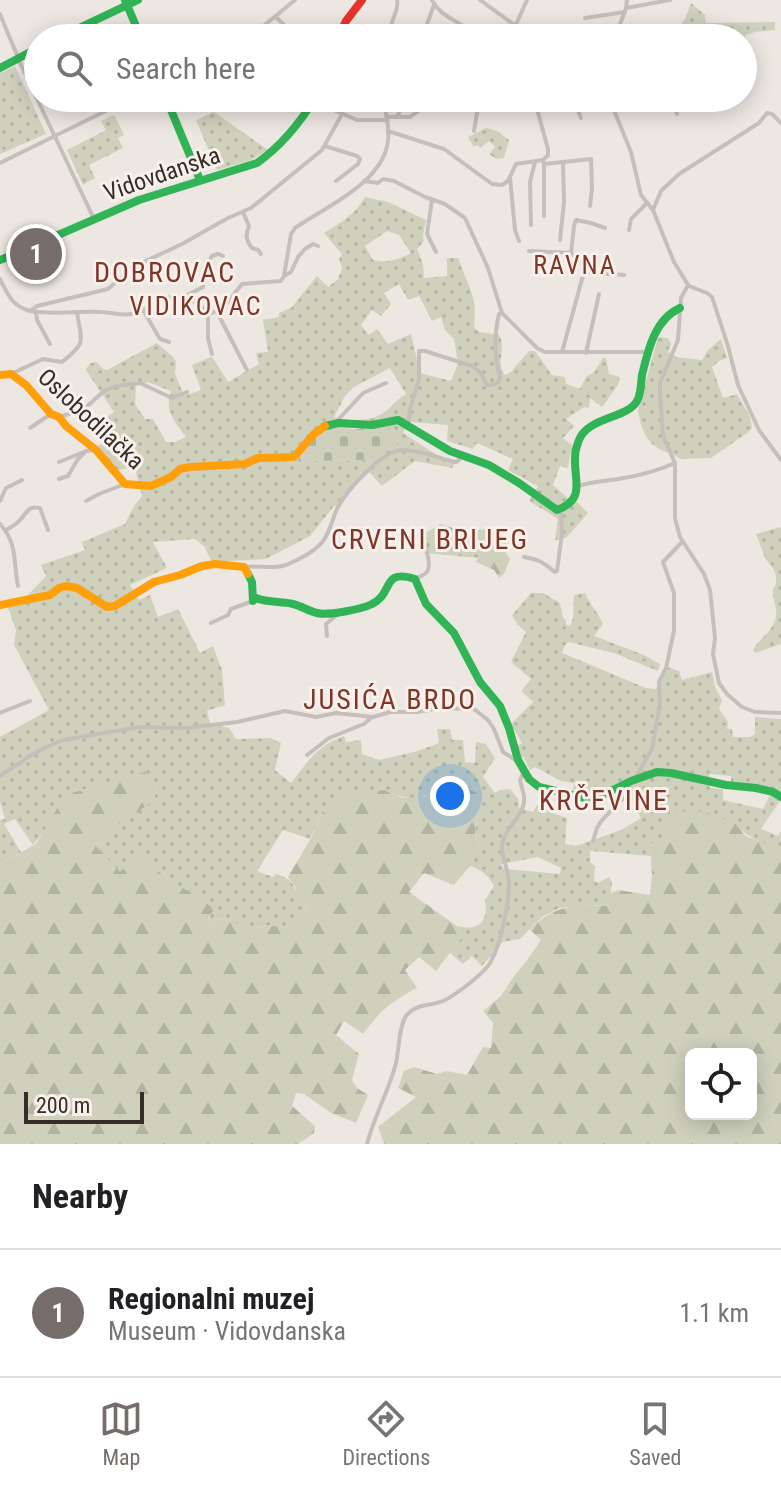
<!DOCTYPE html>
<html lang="en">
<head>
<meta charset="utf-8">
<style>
	:root { --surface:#fff; --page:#f6f6f6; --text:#202124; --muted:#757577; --line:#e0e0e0; --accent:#766d6a }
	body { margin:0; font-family:"Roboto Condensed",sans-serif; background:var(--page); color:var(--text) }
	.controls { position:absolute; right:24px; bottom:24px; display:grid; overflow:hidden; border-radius:12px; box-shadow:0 4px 20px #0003 }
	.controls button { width:72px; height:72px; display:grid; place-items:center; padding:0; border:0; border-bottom:2px solid var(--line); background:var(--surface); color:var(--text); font:40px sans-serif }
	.scale { position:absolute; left:24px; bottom:20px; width:120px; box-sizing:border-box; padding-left:8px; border:4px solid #362c29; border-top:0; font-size:22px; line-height:28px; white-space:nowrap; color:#362c29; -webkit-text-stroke:6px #f8f0ea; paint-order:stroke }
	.you { position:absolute; left:450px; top:796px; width:28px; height:28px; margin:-20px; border:6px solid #fff; border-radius:50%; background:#1a73e8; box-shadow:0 0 0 12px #1a73e833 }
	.badge { display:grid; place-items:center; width:52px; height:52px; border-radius:50%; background:var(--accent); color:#fff; font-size:26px; font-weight:700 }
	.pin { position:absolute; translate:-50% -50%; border:4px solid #fff; box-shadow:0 2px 8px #0006 }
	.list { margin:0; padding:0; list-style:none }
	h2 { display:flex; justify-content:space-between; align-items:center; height:104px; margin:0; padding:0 32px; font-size:34px }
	h2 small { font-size:26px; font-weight:400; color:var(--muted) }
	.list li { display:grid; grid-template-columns:52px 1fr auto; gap:24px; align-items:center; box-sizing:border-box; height:128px; padding:0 32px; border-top:2px solid var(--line) }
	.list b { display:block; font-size:30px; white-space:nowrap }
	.list p { margin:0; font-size:26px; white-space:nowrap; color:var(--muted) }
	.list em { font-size:26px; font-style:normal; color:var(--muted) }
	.icon { flex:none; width:44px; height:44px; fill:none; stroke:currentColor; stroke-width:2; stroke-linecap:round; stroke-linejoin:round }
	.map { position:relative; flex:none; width:781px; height:1144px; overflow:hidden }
	.search { position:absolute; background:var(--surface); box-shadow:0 4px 20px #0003; left:24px; right:24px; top:24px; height:88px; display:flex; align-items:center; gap:20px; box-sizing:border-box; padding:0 28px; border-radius:44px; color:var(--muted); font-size:30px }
	.sheet { height:232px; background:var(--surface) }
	nav { display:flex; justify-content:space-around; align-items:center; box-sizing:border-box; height:112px; border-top:2px solid var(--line); background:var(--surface); font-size:22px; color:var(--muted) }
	nav a { display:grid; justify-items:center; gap:4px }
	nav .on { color:var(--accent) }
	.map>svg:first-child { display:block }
	.grass { fill:url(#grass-dots); fill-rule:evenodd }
	.forest { fill:url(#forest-firs); fill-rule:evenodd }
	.cemetery { fill:url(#cemetery-stones) }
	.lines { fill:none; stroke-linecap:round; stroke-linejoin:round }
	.street { stroke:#c5bfbb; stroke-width:4 }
	.fast { stroke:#30b455; stroke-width:8 }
	.slow { stroke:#ff9f0a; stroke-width:8 }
	.jam { stroke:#e5322d; stroke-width:8 }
	.labels { text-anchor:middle; stroke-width:6; stroke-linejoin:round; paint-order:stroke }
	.street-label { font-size:24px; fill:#362c29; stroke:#f8f0ea }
	.neighbourhood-label { font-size:26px; letter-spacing:2px; fill:#7f3528; stroke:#f8f0ea }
	.quarter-label { font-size:28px; letter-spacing:2px; fill:#7f3528; stroke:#f8f0ea }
</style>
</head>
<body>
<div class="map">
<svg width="781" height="1144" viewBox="0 0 781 1144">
	<defs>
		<pattern id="grass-dots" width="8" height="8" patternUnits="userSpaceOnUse" patternTransform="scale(2)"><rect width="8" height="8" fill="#cfd1bd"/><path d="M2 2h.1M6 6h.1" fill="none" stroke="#b2b4a2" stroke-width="1.8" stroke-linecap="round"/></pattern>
		<pattern id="forest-firs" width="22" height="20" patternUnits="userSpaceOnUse" patternTransform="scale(2)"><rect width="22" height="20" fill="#cfd1bd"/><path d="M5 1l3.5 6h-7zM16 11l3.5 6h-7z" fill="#b2b4a2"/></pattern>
		<pattern id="cemetery-stones" width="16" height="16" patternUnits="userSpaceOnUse" patternTransform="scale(2)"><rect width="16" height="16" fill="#cfd1bd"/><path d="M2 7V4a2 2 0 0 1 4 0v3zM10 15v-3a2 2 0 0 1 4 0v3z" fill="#b2b4a2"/></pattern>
	</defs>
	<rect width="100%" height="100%" fill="#ede7e2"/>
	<g class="grass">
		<path d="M691,3L705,15L706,23L775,22V30L755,32L746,35L743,44V38H673L674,35L685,19Z"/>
		<path d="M15,66L46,134L0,154V73Z"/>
		<path d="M214,112L268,150L249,161L217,170L196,120Z"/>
		<path d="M114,115L124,135L118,138L123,148L89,165L95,178L83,185L67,150L106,130L101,121Z"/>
		<path d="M486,128L497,131L509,140L504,158L496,159L489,154L495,147L489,141L480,148L477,145L474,147L468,137Z"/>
		<path d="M365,197L388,202L426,220L423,235L424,241L417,249L423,264L424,278L447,276V258H458C463,273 471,287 474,302C476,312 473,320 475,329L480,332L499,335C507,348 495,363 505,375L511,372L529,351H535L552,375L565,377L566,384L580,389L586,377L594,372L603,358H606L609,374L620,377L618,385L602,407L590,398L589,408L584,407L566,419L574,426L563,438L574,447L570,455L568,468L560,466L553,485L570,500L574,499L588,513L566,538L555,540L558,519L529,501L538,486L508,470L513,459L477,443L473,449L447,441L448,425L411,422L406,423L403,433L434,453L455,463L452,468L415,461L382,486L369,472L351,487L340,505L334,506L310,536L266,559L212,562L204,546L195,539L153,542L167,568L130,585L139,600L150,595L158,617L178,609L200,653L213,646L222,670L225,705L207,711L210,723L229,728L236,739L270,738L281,743L275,770L291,783C307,762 318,745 344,736L346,742L361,740L362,754L379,760L418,751L439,743L437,729H450L452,740H463L465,762L475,763L476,742L486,744L495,758L483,777L495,793L500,790L510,789L518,799L519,808L533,812L538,804L552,813L567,818L565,844L576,846L621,830L641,818L625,789L593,803L572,800L574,783L561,781L535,767L530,770L524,757L516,760L513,750L522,743L511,724L533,702L523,693L522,690L531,679L511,662L526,632L518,625L512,615L531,593H543L560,603L563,618L566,621V625L570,626C576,616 572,606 574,595L585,593C590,605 598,612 603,624L594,636L644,655L660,664L658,671L614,653L568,642L565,645L562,653L646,688L656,689L665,666L679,671L682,680L712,672L715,687L722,700L719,709L728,722L727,729H732L733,737H750L755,734V717L781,719V799L761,829L778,836L781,831V853C762,840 751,842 735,823L664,839L650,844L651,856L590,851V862L595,866L594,881L598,883L609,877L612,882L609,906L592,905L559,908L542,917L520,939L503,942L482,966L472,956L463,964L450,953L462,937L457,926C478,932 489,922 485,900L494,886C488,875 482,870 470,866L479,847L475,833L478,815V794L452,778C423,799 419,805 384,790L324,809L310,839L283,830L257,871L273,877L276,874C300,880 292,895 308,909L303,919L292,929C288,928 283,926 279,926C261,925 246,934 232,920L217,919L212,927L208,924V919L214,910L159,872L138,856L120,873L93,844L111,827L127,819L139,809L154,801L156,785L145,773L75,792L33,845L15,819L4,824L21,852L0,864V820L5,819L0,802V737L49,710L14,645L16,630L9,610L3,602L26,597L46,576L41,565L85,550L82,542L125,524L134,506L142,496L136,472L130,468L114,471L91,450L107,440L104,430L109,425L105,418L114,412L86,370C88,364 91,362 97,362L103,369L107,370L157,343L173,357L176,362L175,373L184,396L201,390L192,365L211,357L215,361L228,382L259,364L256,353L268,352L263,320L279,317V313L291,308L317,276L328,287L338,279L342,268L339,258L342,254L324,233C339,224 356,214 365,197ZM387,231L399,235L411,253C397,260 389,263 373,260L365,246ZM399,284L408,300L419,296L432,321L441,317L445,330L454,339L458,363L451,381L420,373L411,334L388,344L377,329L369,335L361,325L372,310L381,316L391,304L384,293ZM390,368L406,394C396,399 390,410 380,415C368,421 347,422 334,417L345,396L354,387ZM148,382L171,391C164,411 174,421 186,437L175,442H166L153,419H145L135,404L136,386ZM328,427L367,428L399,447L384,452L376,460L312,461ZM709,774L731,776V785L771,793L763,809L723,800V789L710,788ZM538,857L561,868L560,874L504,869L501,864Z"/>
		<path d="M658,337L668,338L671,344L668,352L676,357L702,360L708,350L721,339L727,358L719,361L712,367L723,398L737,394L750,417L752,428L747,433L711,458L680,459C673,453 663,452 656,447C645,440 639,422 638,410Z"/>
		<path d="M781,527V644L755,653L753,650C758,640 768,635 773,625C780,611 774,607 773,594C772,585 775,590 776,582C777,573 772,565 766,560L756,534Z"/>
		<path d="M448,532C461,535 469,546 481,551L478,558L426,553L424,550L432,545L442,549L445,547L444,542L440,537Z"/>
	</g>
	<g class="forest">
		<path d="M440,524L469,533C483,525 497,532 511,539L504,550L510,559L504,574L499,578L494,570L476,562L481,551L473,548L467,549L458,539L457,534L448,532L440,536L445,542V547L443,549L432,545L424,550L413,531C425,534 430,531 440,524Z"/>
		<path d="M145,772L156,785L154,801C144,806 136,814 126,820C112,829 105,832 94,844L120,872L137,855L159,872L207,904L215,909L208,918V924L212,927L217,919L233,920C246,934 261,925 279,926C283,926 288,928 292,929L303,919L308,909L294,894L296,888L288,877L311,838L324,809L343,795L384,790L403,798L425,797L452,778L478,794V815L475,833L479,847L470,866L454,885L424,873L409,892L457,926L462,937L436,971L419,957L405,970L417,988C390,1002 381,1010 363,1034L344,1021L336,1035L359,1054L352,1080L357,1088L368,1095L356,1123L331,1113L304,1094L296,1093L292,1106L315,1126L314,1133L298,1144H0V864L36,844L64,797L75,792Z"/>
		<path d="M690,810L705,812L735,823L746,836L771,846L781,853V1144H384L378,1127L416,1097L398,1088L404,1071L414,1067L437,1074L447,1071L467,1075L483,1047L491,1048L493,1023L483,1011L501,996L512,979L527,960L541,940L530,930C553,905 576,904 609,906L610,893L618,890L650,895L652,875L650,844L664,839L670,815ZM691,1054H751V1114H691Z"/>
	</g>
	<path class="cemetery" d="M387,425L399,447L384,452L376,460L312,461L303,464L298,455L318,431L328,427L357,429Z"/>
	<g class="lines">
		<g class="street">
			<path d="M432,0C441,19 465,22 478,38"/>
			<path d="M480,0L516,26"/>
			<path d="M626,8L670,0"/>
			<path d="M0,14L21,65L94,219"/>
			<path d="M276,17L286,27L307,38"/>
			<path d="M585,18L625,12"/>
			<path d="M249,38L295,0"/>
			<path d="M390,38C388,22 400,11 397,0"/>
			<path d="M422,38L434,5"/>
			<path d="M464,38L466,27"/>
			<path d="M510,38L527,0"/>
			<path d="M615,38L626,8L627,0"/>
			<path d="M573,98L581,118"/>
			<path d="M609,98L631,152L641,195L653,210L674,262L688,285L681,298L678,340L660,383V393L663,436L675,463V518L680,537L704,574L710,590L715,638L713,654L719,683L727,694L742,707L755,712L781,713"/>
			<path d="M672,98L677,114"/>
			<path d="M313,101L357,120H386"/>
			<path d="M397,116L408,98"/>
			<path d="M386,117H410L432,101L445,106L452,98"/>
			<path d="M388,131L444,149L492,184L502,185L508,181L516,164L543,160L548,155V149L534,98"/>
			<path d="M474,131L477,113L484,98"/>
			<path d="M325,146L357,156L360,159L358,164L336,181"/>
			<path d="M543,161L544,164L591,159L592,188L590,206"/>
			<path d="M0,163L132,98"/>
			<path d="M544,164V216"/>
			<path d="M510,177L515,230L519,241"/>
			<path d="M364,181L378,183L383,179L394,181L425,197L445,204L465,218L488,268L502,313L537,348L545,352H649"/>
			<path d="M432,200L427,234L436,252"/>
			<path d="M653,210L661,191L679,174L759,123L767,113L772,114L781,123"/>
			<path d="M243,212L249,226C245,235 246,240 252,248L258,250L261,254"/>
			<path d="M531,225L530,182L535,162"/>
			<path d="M629,230L631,219L647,203"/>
			<path d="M560,240L564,202L563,163"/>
			<path d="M529,251L571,253"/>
			<path d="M584,272L624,275"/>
			<path d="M284,276L291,234L295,228C325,207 383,183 388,141C390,128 385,112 384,98"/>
			<path d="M0,279C8,295 12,306 30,311L37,306L108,289L135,266L182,244L228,218L251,208L322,150L342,114"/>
			<path d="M689,286L707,293L712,297L728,346L738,385L759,430L781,460"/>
			<path d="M186,296L203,287L205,269L212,256L218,254L223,256"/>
			<path d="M143,310L160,339L169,342"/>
			<path d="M30,311C53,315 77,311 100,312C110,312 122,316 132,314C149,311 160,296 179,296C192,297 201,308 212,313L224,307L242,284L281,281L284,276L291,272L298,257L305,249L313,244L318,246"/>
			<path d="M36,312L37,320L50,344"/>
			<path d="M217,312L247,370"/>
			<path d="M208,313V339L212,354"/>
			<path d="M562,352L584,272L583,265L571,253L574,226L576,220L591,223L605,228"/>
			<path d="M586,353L599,294"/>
			<path d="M11,374L43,359L62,362C88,342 81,341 77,312"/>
			<path d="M60,417L85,408L104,391L116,386L140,383L172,398L187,392"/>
			<path d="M336,422L363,393L386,383"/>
			<path d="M408,425L410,409L419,380V351H425L472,366L480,372L487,385H491L498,383L500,377C494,356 494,336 499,314L502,313"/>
			<path d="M30,428L51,414"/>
			<path d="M59,462L84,452"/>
			<path d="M59,479L68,476L78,459L86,451L94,450"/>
			<path d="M578,486C594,481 608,481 624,478C642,475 659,470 675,463"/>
			<path d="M0,501L6,488L22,480"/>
			<path d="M86,501L99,494L125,484"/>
			<path d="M0,524C18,544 13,561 18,586"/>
			<path d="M6,530C12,527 17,524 21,519C28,511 28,506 40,508L48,530"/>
			<path d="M524,557C541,560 542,562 555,572L557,571L562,533L561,508"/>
			<path d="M244,567C261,565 277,571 293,562C303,557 317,550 323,541C331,531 332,518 338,507C348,489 381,452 401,450C417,449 441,459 456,462L459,460L461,454"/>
			<path d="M415,579C418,577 425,575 427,572C433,562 423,543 420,533"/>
			<path d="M211,623L228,615L231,609L253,601"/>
			<path d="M327,636L326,624L338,614"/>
			<path d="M0,713L30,701"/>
			<path d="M307,755L329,738L364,724L371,718"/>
			<path d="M0,776L33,754L62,740L140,727L186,728L237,722L285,711L316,717L336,713L373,717L390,712H417L441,708L474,709L488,720L494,729L503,752L517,761"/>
			<path d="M634,780L652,749L660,704L659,682L666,668L674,631V593L663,562L683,541"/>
			<path d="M593,841C595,835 596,828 600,823C610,809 629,799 631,781"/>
			<path d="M367,1144C374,1116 389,1091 396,1063C399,1050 399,1026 406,1016C417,1002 432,1007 445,1000C457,994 480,976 488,966C500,950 509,904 509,883C509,871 502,859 502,847C502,829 526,816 524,798C524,792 521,786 520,780L523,774"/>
		</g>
		<g class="fast">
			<path d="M125,0L141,38"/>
			<path d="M58,38L138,0"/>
			<path d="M0,68L38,48"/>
			<path d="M166,98L200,180"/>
			<path d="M0,260L139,200L257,163C281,146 300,123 315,98"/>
			<path d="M325,426L339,423L372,425L398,420L450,451L489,465L519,483L557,510C586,499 574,481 575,458C575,453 577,445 579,440C588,416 630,419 638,399C641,392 641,383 642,375C648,350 655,319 680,308"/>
			<path d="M248,574L252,582L253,601L256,598C268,603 281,601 293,604C301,606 309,611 317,613C328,616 362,609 372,604C394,594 381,568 415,579L426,604L454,633L480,682L500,706L509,728L518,760L529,779L539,787L593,800L631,781L657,772L671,773L726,785L756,788L773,792L781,797"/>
		</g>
		<g class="slow">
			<path d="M0,375L11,374L26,385L51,414L59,417L66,426L96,450L125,484L151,486L171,477L180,469L190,467L245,464L258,458L294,457L314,434L325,426"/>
			<path d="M0,605L50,595L59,588L66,586L77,588L107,607L115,606L154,582L180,575L202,566L215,564L244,567L248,574"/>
		</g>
		<path class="jam" d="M338,38L346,21L362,0"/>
	</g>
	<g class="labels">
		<g class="street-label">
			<text transform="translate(162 174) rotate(-19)" y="8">Vidovdanska</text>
			<text transform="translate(91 419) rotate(43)" y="8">Oslobodilačka</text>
		</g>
		<g class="neighbourhood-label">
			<text x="575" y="274">RAVNA</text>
			<text x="196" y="315">VIDIKOVAC</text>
		</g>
		<g class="quarter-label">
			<text x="165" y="282">DOBROVAC</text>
			<text x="430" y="549">CRVENI BRIJEG</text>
			<text x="390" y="709">JUSIĆA BRDO</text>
			<text x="604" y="810">KRČEVINE</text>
		</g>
	</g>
</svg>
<div class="controls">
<button><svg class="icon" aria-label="locate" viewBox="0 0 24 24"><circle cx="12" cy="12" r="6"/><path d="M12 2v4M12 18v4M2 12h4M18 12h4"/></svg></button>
</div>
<div class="scale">200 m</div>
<div class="you"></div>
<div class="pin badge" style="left:36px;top:254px">1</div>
<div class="search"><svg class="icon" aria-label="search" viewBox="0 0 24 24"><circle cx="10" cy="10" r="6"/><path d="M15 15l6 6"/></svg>Search here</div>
</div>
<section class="sheet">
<h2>Nearby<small></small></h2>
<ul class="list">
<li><span class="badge">1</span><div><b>Regionalni muzej</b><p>Museum · Vidovdanska</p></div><em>1.1 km</em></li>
</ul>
</section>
<nav>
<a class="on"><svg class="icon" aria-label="map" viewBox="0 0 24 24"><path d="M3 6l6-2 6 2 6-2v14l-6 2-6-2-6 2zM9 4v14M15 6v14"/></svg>Map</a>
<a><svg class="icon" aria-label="directions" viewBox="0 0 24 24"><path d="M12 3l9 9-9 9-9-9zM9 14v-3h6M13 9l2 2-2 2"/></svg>Directions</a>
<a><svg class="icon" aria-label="saved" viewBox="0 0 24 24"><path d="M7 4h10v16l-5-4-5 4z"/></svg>Saved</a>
</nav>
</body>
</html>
